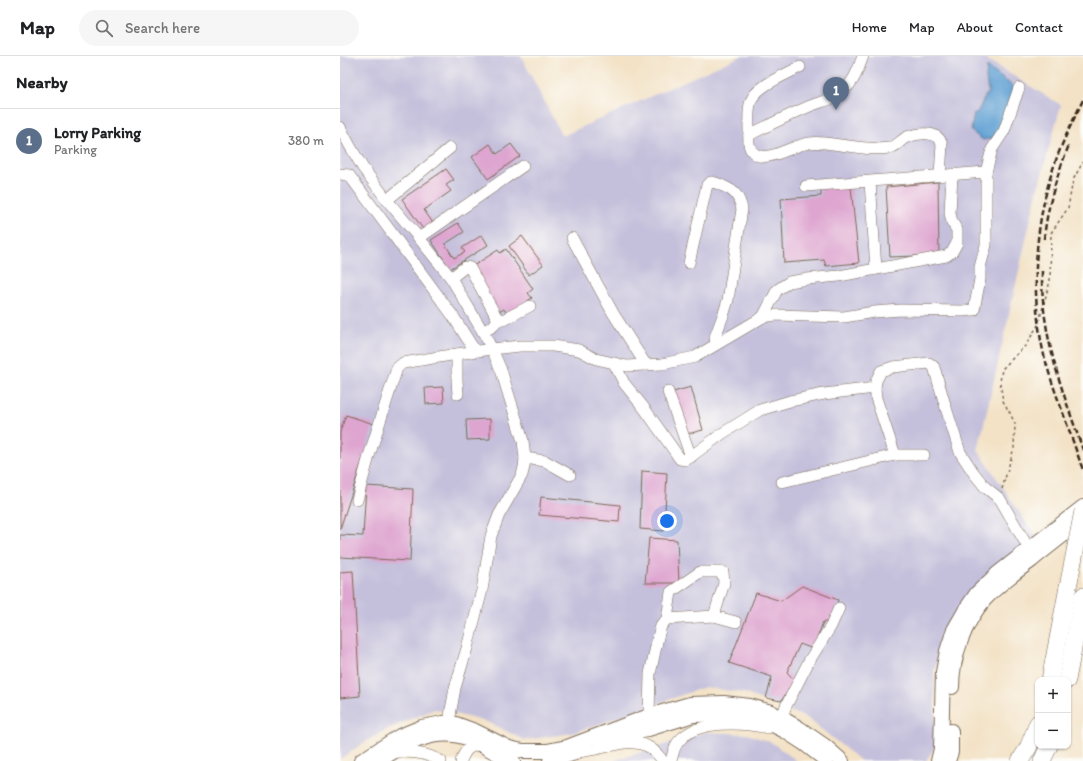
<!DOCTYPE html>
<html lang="en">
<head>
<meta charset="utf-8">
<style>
	:root { --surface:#fff; --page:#f6f6f6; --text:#202124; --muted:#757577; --line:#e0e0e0; --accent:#111827 }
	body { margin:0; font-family:Itim,sans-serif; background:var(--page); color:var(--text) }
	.controls { position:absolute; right:12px; bottom:12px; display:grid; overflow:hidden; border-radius:8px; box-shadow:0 1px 3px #0004 }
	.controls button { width:36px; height:36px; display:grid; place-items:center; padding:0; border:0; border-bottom:1px solid var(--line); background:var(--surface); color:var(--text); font:20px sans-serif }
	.you { position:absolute; left:327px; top:465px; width:14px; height:14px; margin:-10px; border:3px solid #fff; border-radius:50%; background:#1a73e8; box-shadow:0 0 0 6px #1a73e833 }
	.badge { display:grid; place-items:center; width:26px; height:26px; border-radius:50%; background:var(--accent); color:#fff; font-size:13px; font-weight:700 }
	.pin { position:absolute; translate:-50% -33px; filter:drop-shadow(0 1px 2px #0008) }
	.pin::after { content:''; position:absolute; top:21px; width:14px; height:12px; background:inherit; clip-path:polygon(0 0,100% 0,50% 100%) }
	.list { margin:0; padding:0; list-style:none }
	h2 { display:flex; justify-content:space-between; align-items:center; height:52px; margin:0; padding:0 16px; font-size:17px }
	h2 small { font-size:13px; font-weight:400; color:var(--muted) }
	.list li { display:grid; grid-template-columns:26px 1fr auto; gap:12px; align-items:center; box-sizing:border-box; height:64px; padding:0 16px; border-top:1px solid var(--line) }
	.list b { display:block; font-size:15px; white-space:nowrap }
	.list p { margin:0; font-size:13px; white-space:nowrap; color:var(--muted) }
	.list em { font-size:13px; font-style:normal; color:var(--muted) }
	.icon { flex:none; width:22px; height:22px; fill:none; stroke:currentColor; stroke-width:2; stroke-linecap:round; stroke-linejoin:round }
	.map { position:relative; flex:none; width:743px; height:705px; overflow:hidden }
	header { display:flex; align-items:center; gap:24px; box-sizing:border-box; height:56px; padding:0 20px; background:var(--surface); border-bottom:1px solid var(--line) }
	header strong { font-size:19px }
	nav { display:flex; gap:22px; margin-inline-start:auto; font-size:14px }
	.search { width:280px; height:36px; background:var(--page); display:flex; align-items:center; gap:10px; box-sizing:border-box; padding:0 14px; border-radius:22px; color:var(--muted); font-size:15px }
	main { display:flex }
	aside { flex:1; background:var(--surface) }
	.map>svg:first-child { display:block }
	.industrial { fill:#c4c0db }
	.water { fill:#62a1d4; stroke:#4e6679 }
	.building { fill:#dea5d0 }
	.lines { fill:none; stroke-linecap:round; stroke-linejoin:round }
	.minor-casing { stroke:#7b6a59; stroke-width:12 }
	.major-casing { stroke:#7b6a59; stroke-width:16 }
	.highway-casing { stroke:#7b6a59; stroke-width:18 }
	.path { stroke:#7b6a59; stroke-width:1.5; stroke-dasharray:3 3; stroke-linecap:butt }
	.minor { stroke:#fff; stroke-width:11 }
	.major { stroke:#fff; stroke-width:14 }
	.highway { stroke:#fff; stroke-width:17 }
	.rail { stroke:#3b2a1e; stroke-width:2.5; stroke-dasharray:6 3; stroke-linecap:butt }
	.highway-bridge-casing { stroke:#7b6a59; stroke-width:18; stroke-linecap:butt }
	.highway-bridge { stroke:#fff; stroke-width:17 }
</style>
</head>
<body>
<header>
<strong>Map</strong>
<div class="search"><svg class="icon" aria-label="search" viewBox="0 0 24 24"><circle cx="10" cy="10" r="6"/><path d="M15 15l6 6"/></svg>Search here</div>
<nav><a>Home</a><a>Map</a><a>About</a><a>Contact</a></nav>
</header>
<main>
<aside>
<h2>Nearby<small></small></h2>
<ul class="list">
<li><span class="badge" style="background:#5c6f8a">1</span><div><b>Lorry Parking</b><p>Parking</p></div><em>380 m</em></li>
</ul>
</aside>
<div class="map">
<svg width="743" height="705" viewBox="0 0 743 705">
	<rect width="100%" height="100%" fill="#fdfcf7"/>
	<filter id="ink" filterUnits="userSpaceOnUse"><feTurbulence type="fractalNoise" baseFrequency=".025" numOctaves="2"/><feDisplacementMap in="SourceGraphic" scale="8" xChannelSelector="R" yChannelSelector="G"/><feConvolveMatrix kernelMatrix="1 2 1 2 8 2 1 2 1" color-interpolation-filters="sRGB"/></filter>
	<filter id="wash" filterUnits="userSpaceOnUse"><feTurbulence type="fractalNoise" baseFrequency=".012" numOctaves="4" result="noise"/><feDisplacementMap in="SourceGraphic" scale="16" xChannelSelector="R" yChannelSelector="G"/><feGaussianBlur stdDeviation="0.9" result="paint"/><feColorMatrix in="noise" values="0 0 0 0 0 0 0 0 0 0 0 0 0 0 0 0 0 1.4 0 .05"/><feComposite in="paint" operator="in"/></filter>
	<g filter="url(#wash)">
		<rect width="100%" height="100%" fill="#f3e2c6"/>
		<g class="industrial">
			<path d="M0,0H181L222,80L401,0H641L721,49L697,136L638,394L696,481L640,527L606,569L594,617L596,689L586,705H521L467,662L404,637L365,631L233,677L185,684L147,666L95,653L48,673L26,685L0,703Z"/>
			<path d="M366,676L407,678L431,686L457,705H273Z"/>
		</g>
		<path class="water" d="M647,11L673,30L675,35L667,60L653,82L643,84L631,75L634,57H637L648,35L646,22Z"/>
		<g id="blocks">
			<g class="building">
				<path d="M150,88L157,98L171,88L180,100L148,123L132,101Z"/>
				<path d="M106,113L114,124L106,129L111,135L84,154L95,170L85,176L62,143Z"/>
				<path d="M598,126L599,199L550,201L546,131Z"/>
				<path d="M511,131L519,207L486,210L484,204L444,207L441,143L481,140V132Z"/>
				<path d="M118,167L124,176L105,188L114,202L125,196L122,192L142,179L148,189L110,213L91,184Z"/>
				<path d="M182,180L203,209L189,219L169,190Z"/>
				<path d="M166,193L193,233L188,237L192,242L167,258L164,253L159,256L130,212L158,194L160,197Z"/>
				<path d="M103,331L104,347L86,348L85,332Z"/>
				<path d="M351,331L363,374L347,378L333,336Z"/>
				<path d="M6,359L34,368L0,473V376Z"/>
				<path d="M150,363V383L127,384L126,364Z"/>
				<path d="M302,415L327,417L324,475L300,473Z"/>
				<path d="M26,430L73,433L70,505L0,501V479L23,480Z"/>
				<path d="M201,441L280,449L279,466L199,459Z"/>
				<path d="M309,482L337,484L339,527H305Z"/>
				<path d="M13,515L20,640L0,642V516Z"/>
				<path d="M462,530L498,544L491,566H483L473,593L460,588L447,616L455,625L441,645L426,642L432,621L389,607L416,537L441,545Z"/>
			</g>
		</g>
	</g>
	<g filter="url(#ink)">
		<use href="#blocks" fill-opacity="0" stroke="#7b6a59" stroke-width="1"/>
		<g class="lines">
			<g class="minor-casing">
				<g id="minor">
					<path d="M460,11C445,19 413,31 410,48C408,57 409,67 409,76C409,84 407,92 415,98C426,106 449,92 461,89C469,86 477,86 485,87C506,89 529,95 549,92C557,91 560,84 567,81C578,77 597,74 602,88L600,119"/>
					<path d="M0,71L10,90L23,112L47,144L79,182L111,222L143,276L152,293L161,314L183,385L185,402L184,411L182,419L159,459L151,480L142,534L127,592L115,632L111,654L109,667"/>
					<path d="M409,79C429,69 449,59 470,50C485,44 494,44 506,32C515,24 519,11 523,0"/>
					<path d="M0,118L9,119L113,260L135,295"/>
					<path d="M530,126L536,213"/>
					<path d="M466,130L646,116L652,93L664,75L679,32"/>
					<path d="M47,144L110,92"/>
					<path d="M79,182L183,110"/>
					<path d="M232,182L273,257L306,309"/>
					<path d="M349,207L367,129L371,126C375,126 379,128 383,130C395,135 399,140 402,153L388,244L384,257L375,281L376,288"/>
					<path d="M111,222L125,211H127L130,212L157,262L163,264L190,250"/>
					<path d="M423,261L437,234L449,226L467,223L499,220L606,200L612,196L617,187V174L612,166L610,157L612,118"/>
					<path d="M143,276L153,270L160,263"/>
					<path d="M117,298V324L118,338"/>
					<path d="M274,307L284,327L304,352L340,403L346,404L383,377L420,354L450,345L484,338L535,332L536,325L541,315L553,311L589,307L594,311L606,352L620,396L633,416L645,431L660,443L689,493"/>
					<path d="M535,332L536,342L555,399"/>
					<path d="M328,336L351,401"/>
					<path d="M185,402L205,405L230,419"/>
					<path d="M442,426L555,399H584"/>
					<path d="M17,444L29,400L57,312L63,307L117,298L152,293L180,290H213L239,294L256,303L287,310L322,308L355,301L423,261L436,259L504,261L534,256L561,254L622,255L634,254L640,223V211L646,189V116"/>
					<path d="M327,563L331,536L360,516H383L384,527L374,560"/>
					<path d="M309,660L310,618L318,581L321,570L327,563L374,560L396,566"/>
					<path d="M444,662V655L446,650L469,605L491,570L499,552"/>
					<path d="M53,696C71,696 84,696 101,705"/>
					<path d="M239,696C246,695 253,694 261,692C276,689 292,683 307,690C314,693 319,700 323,705"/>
					<path d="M121,705C125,694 129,690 141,688"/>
					<path d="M331,705C333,698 334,690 339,685C357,663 404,667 428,672"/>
				</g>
			</g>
			<g class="major-casing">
				<g id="major">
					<path d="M612,631C612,600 625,566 645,543C659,528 676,516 692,504C709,490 726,477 743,464"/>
					<path d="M261,689L305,674L353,659L396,658L427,666L445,675L462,686L487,705"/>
					<path d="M40,704C66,687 98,670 129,683C144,689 158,699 173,705"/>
					<path d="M21,705L60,680L82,671L103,667L116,668L135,675L169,692L183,695H207L227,691L309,660L350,648L384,647L410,650L431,656L459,672L485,690L502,705"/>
					<path d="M210,705L235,697"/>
					<path d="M598,705L601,693L603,616L607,595L614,574L626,553L637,537L657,518L743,451"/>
					<path d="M608,705L611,696V675"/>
				</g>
			</g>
			<g class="highway-casing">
				<g id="highway">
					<path d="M710,624L728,531"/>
					<path d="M727,624L743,540"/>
					<path d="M680,705L688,692L698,667"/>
					<path d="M702,705L709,690"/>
				</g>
			</g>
			<path class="path" d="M662,433L674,392L675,368L670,357L663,345L660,326L662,313L686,289L698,269L710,225L711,177L728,152L733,124L743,106"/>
			<use href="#minor" class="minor"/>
			<use href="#major" class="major"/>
			<use href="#highway" class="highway"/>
			<g class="rail">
				<path d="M743,44C733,65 722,86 715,107C694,167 690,238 704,299C709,318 715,336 722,354C729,374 736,394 743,414"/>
				<path d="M704,183C707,151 717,119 729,89"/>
				<path d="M702,215C701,280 722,334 743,394"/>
			</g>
			<g class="highway-bridge-casing">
				<path id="highway-bridge" d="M728,531L743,455"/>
			</g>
			<use href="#highway-bridge" class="highway-bridge"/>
		</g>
	</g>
</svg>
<div class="controls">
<button>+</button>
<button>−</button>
</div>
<div class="you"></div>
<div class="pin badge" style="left:496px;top:54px;background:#5c6f8a">1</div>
</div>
</main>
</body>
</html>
